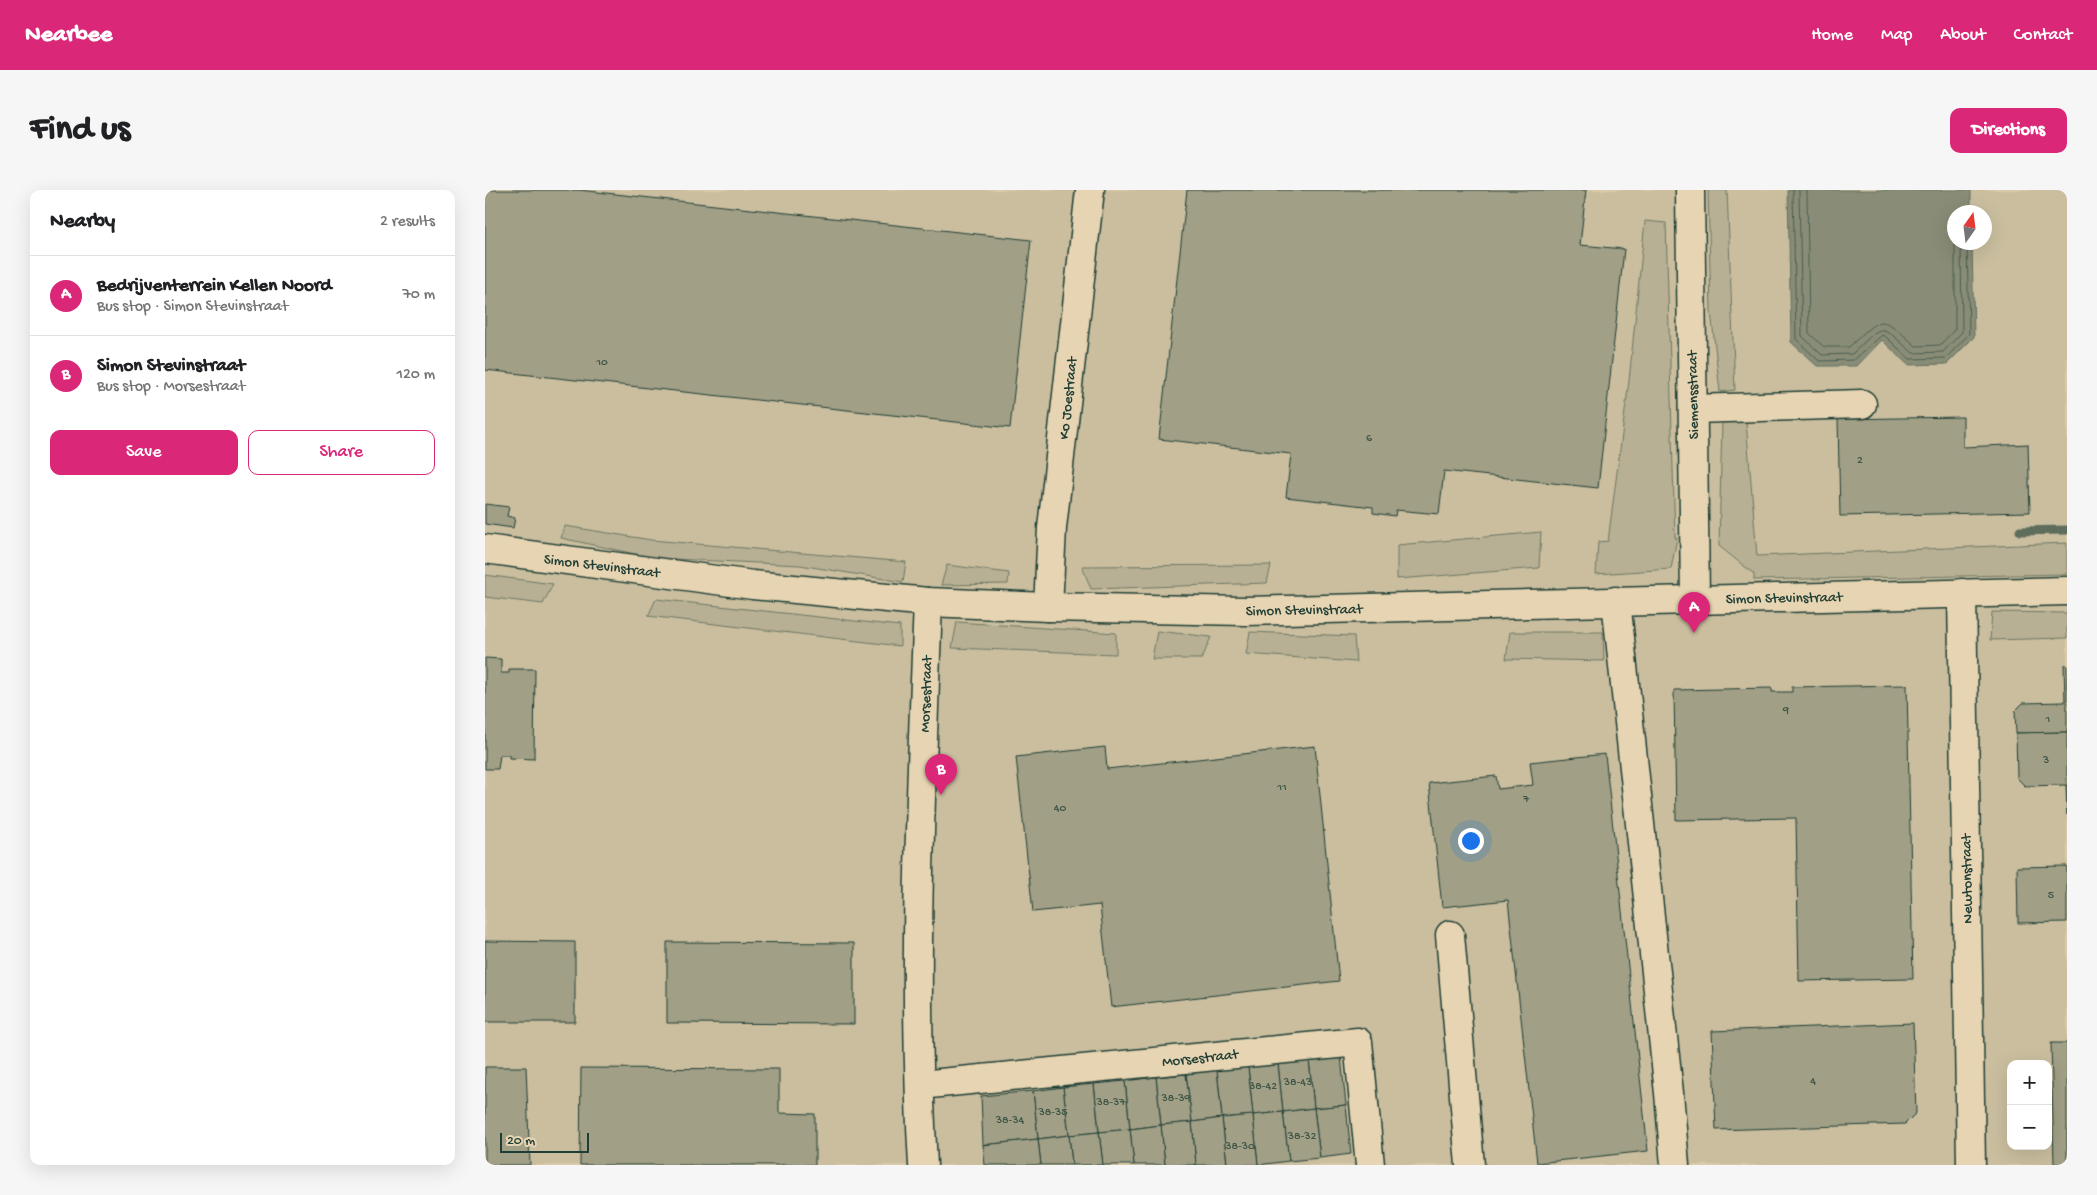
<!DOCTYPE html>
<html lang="en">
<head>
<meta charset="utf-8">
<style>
	:root { --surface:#fff; --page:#f6f6f6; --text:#202124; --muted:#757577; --line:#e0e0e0; --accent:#db2777 }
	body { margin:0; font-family:"Gochi Hand",sans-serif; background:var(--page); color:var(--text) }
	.controls { position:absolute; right:15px; bottom:15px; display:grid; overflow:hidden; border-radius:10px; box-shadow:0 5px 20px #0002 }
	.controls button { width:45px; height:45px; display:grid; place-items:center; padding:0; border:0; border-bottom:1px solid var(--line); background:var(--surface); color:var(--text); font:25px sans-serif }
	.compass { position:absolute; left:1462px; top:15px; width:45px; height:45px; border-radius:50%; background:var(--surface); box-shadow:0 5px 20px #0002; rotate:14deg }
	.scale { position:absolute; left:15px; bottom:12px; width:89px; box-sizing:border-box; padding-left:5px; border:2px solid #1f3d34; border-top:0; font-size:14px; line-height:18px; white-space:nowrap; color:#1f3d34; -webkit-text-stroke:4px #e7d4b2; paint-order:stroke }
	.you { position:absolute; left:985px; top:650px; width:18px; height:18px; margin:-12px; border:4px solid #fff; border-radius:50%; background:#1a73e8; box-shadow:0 0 0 8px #1a73e833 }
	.badge { display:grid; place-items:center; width:32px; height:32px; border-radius:50%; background:var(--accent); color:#fff; font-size:16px; font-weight:700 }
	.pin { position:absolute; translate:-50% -41px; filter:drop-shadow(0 1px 2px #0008) }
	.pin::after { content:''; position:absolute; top:26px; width:18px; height:15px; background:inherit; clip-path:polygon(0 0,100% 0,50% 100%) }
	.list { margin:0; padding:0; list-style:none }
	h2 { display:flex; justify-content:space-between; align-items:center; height:65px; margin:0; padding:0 20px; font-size:21px }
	h2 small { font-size:16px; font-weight:400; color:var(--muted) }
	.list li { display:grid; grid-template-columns:32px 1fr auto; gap:15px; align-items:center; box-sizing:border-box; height:80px; padding:0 20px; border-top:1px solid var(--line) }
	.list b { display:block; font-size:19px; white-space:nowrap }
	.list p { margin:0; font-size:16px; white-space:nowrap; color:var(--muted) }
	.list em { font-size:16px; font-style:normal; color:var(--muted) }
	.actions { display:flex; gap:10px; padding:15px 20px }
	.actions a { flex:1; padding:11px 0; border:1px solid var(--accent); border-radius:10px; text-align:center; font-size:18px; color:var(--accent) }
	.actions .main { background:var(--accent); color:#fff }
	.map { position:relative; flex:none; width:1582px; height:975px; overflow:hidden; border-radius:10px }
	header { display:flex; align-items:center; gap:30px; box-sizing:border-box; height:70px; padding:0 25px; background:var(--accent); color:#fff }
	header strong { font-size:24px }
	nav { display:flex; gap:28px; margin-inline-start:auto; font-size:18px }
	.intro { display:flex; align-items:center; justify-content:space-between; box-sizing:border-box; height:120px; padding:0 30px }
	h1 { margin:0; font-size:35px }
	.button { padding:12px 22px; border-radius:10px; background:var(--accent); color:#fff; font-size:18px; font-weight:700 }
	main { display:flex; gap:30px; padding:0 30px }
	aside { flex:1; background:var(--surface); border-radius:10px; box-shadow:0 5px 20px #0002 }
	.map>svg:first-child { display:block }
	.built { fill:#cabe9f; fill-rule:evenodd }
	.green { fill:#b8b094; stroke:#6c7664 }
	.water { fill:#898d77; stroke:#5f6d5c }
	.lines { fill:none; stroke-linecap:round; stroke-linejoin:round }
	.shore { stroke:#495d4f; stroke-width:1 }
	.stream { stroke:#5f6d5c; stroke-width:9 }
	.building { fill:#a19f86; stroke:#1f3d34 }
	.minor-casing { stroke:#1f3d34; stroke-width:31 }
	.minor { stroke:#e7d4b2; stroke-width:28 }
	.labels { text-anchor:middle; stroke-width:5; stroke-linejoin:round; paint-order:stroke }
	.number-label { font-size:12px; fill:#405648 }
	.street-label { font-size:15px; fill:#1f3d34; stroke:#e7d4b2 }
</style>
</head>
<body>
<header>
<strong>Nearbee</strong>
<nav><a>Home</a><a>Map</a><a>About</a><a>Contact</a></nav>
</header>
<div class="intro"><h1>Find us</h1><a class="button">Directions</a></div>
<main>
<aside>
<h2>Nearby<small>2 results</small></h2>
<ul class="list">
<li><span class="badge">A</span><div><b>Bedrijventerrein Kellen Noord</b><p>Bus stop · Simon Stevinstraat</p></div><em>70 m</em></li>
<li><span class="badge">B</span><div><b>Simon Stevinstraat</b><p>Bus stop · Morsestraat</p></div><em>120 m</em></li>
</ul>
<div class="actions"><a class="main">Save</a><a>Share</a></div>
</aside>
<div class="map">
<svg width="1582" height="975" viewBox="0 0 1582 975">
	<rect width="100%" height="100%" fill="#dbcbaa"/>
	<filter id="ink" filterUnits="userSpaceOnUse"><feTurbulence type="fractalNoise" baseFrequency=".02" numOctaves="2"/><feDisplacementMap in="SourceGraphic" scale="10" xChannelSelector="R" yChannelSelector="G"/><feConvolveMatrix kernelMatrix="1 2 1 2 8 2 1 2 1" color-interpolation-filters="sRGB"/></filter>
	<g filter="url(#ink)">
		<path class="built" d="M0,0H1582V975H0ZM1470,22H1500V52H1470ZM1526,874H1563V956H1526Z"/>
		<g class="green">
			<path d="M1223,0H1242L1250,200L1235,202L1226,121Z"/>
			<path d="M1160,31L1181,33L1190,348H1192L1186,379L1111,384L1113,352L1123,351L1144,191Z"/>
			<path d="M1237,231H1261L1272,366L1582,353V384L1269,390V384L1234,356Z"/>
			<path d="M80,336L166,350L421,372L418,392L315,375L169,368L76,348Z"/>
			<path d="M1056,342L1054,378L912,389V355Z"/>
			<path d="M462,375L524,383L523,394L456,395Z"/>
			<path d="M786,375L782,393L606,399L597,376Z"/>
			<path d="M0,385L68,394L58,414L0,407Z"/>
			<path d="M171,409L415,436V456L163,426Z"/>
			<path d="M1507,422L1582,423V448L1505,450Z"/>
			<path d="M472,432L631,443V464L467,458Z"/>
			<path d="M672,441L726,447L717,469H667Z"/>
			<path d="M765,442L869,446L871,472L761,464Z"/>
			<path d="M1025,442H1118L1119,471L1021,469Z"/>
		</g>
		<path class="water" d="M1303,0H1486V22H1470V52L1487,53L1489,147L1462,174L1423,175L1397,150L1372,176H1332L1306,152Z"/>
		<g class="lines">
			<g class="shore">
				<path d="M1308,0L1311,149L1334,171L1369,170L1397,145L1401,147L1425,169L1461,168L1484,144L1482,52"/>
				<path d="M1314,0L1317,146L1337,165L1367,164C1401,132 1392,132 1428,163L1458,162L1477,142L1476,52"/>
				<path d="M1322,0L1324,143L1339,157H1364C1399,124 1394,124 1431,156L1455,155L1470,139V47"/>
			</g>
			<path class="stream" d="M1535,341L1582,340"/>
		</g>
		<g class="building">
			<path d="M0,0H94L546,50L525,238L0,180Z"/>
			<path d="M702,0H1101L1095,55L1139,59L1113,298L959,281L954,324L911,320L910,326L888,323V317L801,307L806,264L674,249Z"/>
			<path d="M1478,227V257L1543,254L1545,322L1355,326L1353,229Z"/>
			<path d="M0,314L24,317L22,326L30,328L28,338L0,334Z"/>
			<path d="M0,468L16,469V483H24V479H50L49,569L24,568V565H15L13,579H0Z"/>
			<path d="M1579,475H1582V542L1531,543L1530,521L1538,513L1580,512Z"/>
			<path d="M1422,495L1428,789L1314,791L1311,628L1191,630L1189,500L1287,498V502H1307V497Z"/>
			<path d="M1582,542V625L1581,595L1540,596L1532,588L1531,543Z"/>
			<path d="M830,556L854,791L626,817L615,715L548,722L531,567L620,557L622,579Z"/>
			<path d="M1120,564L1163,961L1052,973L1023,710L957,717L944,593L1011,586L1013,599L1048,595L1045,572Z"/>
			<path d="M1582,676V732L1533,733L1532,677Z"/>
			<path d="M0,751L90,752V832H0Z"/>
			<path d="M182,752L369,753V834L182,833Z"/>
			<path d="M1428,833L1431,923L1420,934L1231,940L1227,841Z"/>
			<path d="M1566,853H1582V974H1569Z"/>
			<path d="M856,867L861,915L829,918L824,870Z"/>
			<path d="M824,870L829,918L798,922L793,874Z"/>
			<path d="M793,874L798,922L768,925L763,877Z"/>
			<path d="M0,877H41L45,975H0Z"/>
			<path d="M763,877L768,925L737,928L732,880Z"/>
			<path d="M96,878L294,879V923L330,924V975H95Z"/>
			<path d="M732,880L737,928L707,932L701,884Z"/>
			<path d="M701,884L707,932L676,935L671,887Z"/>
			<path d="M671,887L676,935L645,939L640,891Z"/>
			<path d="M640,891L645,939L614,942L609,894Z"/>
			<path d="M609,894L614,942L584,945L578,897Z"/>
			<path d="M578,897L584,945L553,949L548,901Z"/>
			<path d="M548,901L553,949L498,955L496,906Z"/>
			<path d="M861,915L866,964L835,968L829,918Z"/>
			<path d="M829,918L835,968L804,971L798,922Z"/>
			<path d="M798,922L804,971L773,975L768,925Z"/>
			<path d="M768,925L773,975H742L737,928Z"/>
			<path d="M737,928L742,975H711L707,932Z"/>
			<path d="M707,932L711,975H680L676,935Z"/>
			<path d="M676,935L680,975H649L645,939Z"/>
			<path d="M645,939L649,975H618L614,942Z"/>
			<path d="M614,942L618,975H587L584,945Z"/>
			<path d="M584,945L587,975H556L553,949Z"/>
			<path d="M553,949L556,975H500L498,955Z"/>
		</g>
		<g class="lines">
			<g class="minor-casing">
				<g id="minor">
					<path d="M1205,0L1210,409"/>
					<path d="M1208,219L1377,214"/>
					<path d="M0,359L268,395L443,412L563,417L760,421L1582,401"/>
					<path d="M1477,403L1486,975"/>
					<path d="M1131,411L1184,903L1190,975"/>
					<path d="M563,417L567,338L605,0"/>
					<path d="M965,745L985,975"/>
					<path d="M435,895L873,852L885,975"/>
					<path d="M438,975C427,788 436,599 443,412"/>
				</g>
			</g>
			<use href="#minor" class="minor"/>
		</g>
	</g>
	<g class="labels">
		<g class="number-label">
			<text x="117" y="175">10</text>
			<text x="884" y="251">6</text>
			<text x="1375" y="273">2</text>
			<text x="1301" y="523">9</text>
			<text x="1563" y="532">1</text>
			<text x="1561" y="573">3</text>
			<text x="797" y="600">11</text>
			<text x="1041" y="612">7</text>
			<text x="575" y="621">40</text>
			<text x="1566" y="708">5</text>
			<text x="1328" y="894">4</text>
			<text x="813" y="895">38-43</text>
			<text x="778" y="899">38-42</text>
			<text x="691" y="911">38-39</text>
			<text x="626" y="915">38-37</text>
			<text x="568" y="925">38-35</text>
			<text x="525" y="933">38-34</text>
			<text x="817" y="949">38-32</text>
			<text x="755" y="959">38-30</text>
		</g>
		<g class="street-label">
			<text transform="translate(1207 205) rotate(-91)" y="5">Siemensstraat</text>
			<text transform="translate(582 208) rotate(-84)" y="5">Ko Joestraat</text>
			<text transform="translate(117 375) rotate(7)" y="5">Simon Stevinstraat</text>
			<text transform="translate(1299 407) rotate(-1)" y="5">Simon Stevinstraat</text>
			<text transform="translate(819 419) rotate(-1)" y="5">Simon Stevinstraat</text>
			<text transform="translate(440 504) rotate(-88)" y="5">Morsestraat</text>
			<text transform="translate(1481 689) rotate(-91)" y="5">Newtonstraat</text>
			<text transform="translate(715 867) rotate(-6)" y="5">Morsestraat</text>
		</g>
	</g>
</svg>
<div class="controls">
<button>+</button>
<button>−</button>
</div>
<svg class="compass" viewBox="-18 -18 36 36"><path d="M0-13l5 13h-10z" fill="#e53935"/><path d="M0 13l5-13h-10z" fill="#757577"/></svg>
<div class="scale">20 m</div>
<div class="you"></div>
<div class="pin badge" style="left:1209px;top:443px">A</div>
<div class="pin badge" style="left:456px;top:605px">B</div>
</div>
</main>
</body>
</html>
